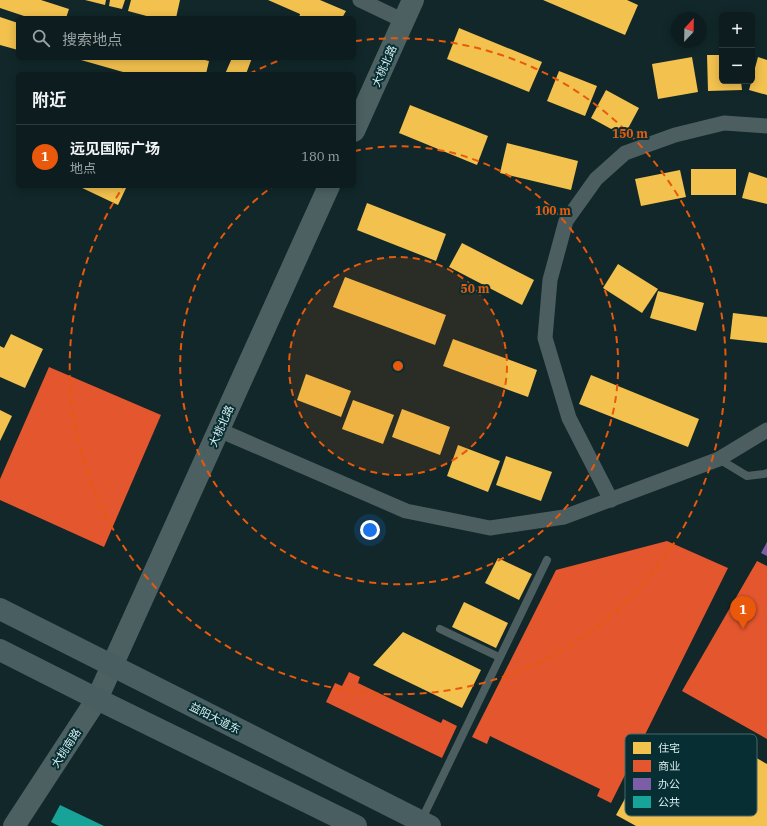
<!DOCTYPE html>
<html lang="zh">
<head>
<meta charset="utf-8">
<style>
	:root { --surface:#0d1d1f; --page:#162628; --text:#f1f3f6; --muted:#9aa2a4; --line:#2d3b3d; --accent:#ea580c }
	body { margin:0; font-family:"IBM Plex Serif","Noto Sans SC",serif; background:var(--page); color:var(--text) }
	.controls { position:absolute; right:12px; top:12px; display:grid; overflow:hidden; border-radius:6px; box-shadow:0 2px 10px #0003 }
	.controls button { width:36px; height:36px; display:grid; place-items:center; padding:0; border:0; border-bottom:1px solid var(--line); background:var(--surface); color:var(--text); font:20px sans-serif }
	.compass { position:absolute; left:671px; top:12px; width:36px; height:36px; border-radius:50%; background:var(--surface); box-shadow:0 2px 10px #0003; rotate:22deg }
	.you { position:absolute; left:370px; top:530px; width:14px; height:14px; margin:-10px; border:3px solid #fff; border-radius:50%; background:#1a73e8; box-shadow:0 0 0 6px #1a73e833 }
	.badge { display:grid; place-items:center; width:26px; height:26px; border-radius:50%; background:var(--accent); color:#fff; font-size:13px; font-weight:700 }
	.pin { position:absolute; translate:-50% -33px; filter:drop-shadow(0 1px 2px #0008) }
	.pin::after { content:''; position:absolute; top:21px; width:14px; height:12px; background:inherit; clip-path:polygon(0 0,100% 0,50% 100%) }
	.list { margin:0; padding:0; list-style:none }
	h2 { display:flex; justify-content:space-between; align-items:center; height:52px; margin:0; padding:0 16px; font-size:17px }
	h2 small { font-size:13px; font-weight:400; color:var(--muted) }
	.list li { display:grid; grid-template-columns:26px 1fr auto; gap:12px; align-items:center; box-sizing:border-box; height:64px; padding:0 16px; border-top:1px solid var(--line) }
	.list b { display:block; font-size:15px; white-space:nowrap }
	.list p { margin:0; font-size:13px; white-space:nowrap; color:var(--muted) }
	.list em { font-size:13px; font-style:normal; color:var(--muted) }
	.icon { flex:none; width:22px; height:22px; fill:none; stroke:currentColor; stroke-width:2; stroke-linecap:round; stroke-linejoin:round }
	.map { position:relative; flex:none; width:767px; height:826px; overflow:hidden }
	.search { position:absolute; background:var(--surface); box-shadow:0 2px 10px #0003; left:16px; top:16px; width:340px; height:44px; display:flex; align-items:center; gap:10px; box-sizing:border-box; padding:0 14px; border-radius:6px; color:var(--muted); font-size:15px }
	.panel { position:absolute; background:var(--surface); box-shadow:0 2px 10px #0003; left:16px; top:72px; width:340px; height:116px; border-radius:6px }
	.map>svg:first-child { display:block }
	.homes { fill:#f2c14e }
	.shops { fill:#e4572e }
	.offices { fill:#7b5ea7 }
	.public { fill:#17a398 }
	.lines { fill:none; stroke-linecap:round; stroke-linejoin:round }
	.lane { stroke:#4d5e60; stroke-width:8 }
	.street { stroke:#4d5e60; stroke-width:15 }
	.secondary { stroke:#4c6062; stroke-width:22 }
	.primary { stroke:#485e60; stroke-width:22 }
	.ring { fill:none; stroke:#e8590c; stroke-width:2; stroke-dasharray:7 5 }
	.labels { text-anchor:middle; stroke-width:4; stroke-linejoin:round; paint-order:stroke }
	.street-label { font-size:11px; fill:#d8ecee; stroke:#072f33 }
	.key { fill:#072f33; stroke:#46686b; stroke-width:1 }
	.key-label { font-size:11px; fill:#d8ecee }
	.centre { fill:#e8590c; stroke:#072f33; stroke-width:2 }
	.ring-label { font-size:12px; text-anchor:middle; font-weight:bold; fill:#e8590c; stroke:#072f33; stroke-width:4; stroke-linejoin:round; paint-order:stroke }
</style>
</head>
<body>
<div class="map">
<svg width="767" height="826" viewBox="0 0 767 826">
	<rect width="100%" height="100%" fill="#112729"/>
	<g class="homes">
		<path d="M0,0H41L69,9L66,18H30L0,8Z"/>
		<path d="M85,0H106L105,5Z"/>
		<path d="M110,0H125L122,9L109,6Z"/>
		<path d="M131,0H180L176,18H154L128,11Z"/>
		<path d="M268,0H320L346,11L342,18H299L300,14Z"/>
		<path d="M543,0H627L638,5L625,35Z"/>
		<path d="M0,17L18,23V50L0,45Z"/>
		<path d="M459,28L542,62L529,92L447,59Z"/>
		<path d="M707,55H722V81H741L742,90L708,91Z"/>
		<path d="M692,57L698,92L658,99L652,64Z"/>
		<path d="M758,57L767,60V95L749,90Z"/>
		<path d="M74,58H197L209,61L206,74H130Z"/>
		<path d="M232,58H252L246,74H225Z"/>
		<path d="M559,71L597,86L585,116L547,101Z"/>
		<path d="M606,90L639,108L624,136L591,118Z"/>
		<path d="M410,105L488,136L477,165L399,133Z"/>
		<path d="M507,143L578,161L571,190L500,173Z"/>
		<rect x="691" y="169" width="45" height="26"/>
		<path d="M680,170L686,197L641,206L635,179Z"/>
		<path d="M749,172L767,178V204L742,198Z"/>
		<path d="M78,186H127L118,205Z"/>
		<path d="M367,203L446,234L436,261L357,230Z"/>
		<path d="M462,243L534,280L522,305L449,267Z"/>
		<path d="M618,264L658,289L642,313L603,288Z"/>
		<path d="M345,277L446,315L435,345L333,307Z"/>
		<path d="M658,291L704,303L696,331L650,318Z"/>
		<path d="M733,313L767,317V343L730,339Z"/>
		<path d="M11,334L43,349L25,388L0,377V346L4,348Z"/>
		<path d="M453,339L537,370L528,397L443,366Z"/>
		<path d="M306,374L351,391L341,417L297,400Z"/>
		<path d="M591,375L699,419L688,447L579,404Z"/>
		<path d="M353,400L394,415L383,444L342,429Z"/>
		<path d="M402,409L450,427L440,455L392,437Z"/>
		<path d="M0,410L12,416L0,441Z"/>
		<path d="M458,445L500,461L488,492L447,476Z"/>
		<path d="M506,456L552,472L541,501L496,485Z"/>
		<path d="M498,558L532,574L519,600L485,583Z"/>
		<path d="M464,602L508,623L496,648L452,627Z"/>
		<path d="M403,632L481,670L462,708L373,665Z"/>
		<path d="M753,756L767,764V826H636L616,815L645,762L712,799L734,791Z"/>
	</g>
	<g class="shops">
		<path d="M49,367L161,415L104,547L0,500V479Z"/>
		<path d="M667,541L728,568L611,803L597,796L600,789L490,736L487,744L472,737L556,570Z"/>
		<path d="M757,561L767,566V739L682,691Z"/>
		<path d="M349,672L360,677L358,683L441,723L443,719L457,726L442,758L326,702L335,683L342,686Z"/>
	</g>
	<path class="offices" d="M767,542V556L761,553Z"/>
	<path class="public" d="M60,805L104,826H59L51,822Z"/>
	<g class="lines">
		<g class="lane">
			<path d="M719,459L747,476L764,474L767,473"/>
			<path d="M440,629L499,657"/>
			<path d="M421,821L547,560"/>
		</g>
		<g class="street">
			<path d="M360,0L404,21"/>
			<path d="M219,430L406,511L490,528L564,517L719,459L767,430"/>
			<path d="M611,500L569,418L545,338L550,280L566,221L596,179L625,153L675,135L724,123L767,126"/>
		</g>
		<g class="secondary">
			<path d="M354,131L413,0"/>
			<path d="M14,826L97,699L329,186"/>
		</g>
		<g class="primary">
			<path d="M0,609L430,826"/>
			<path d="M0,650L97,699L356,826"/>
		</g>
	</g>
	<circle cx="398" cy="366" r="109" fill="#e8590c" fill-opacity=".12"/>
	<g class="ring">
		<circle cx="398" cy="366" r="109"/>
		<path d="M354 151A219 219 0 1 1 272 187"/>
		<path d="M249 74A328 328 0 0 1 283 59M355 41A328 328 0 1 1 123 187"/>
	</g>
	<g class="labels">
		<g class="street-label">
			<text transform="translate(384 66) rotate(-66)" y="4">大桃北路</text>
			<text transform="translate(221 426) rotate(-66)" y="4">大桃北路</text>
			<text transform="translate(215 718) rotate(27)" y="4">益阳大道东</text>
			<text transform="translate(66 748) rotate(-57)" y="4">大桃南路</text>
		</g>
	</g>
	<rect x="625" y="734" width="132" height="82" rx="6" class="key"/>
	<rect x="633" y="742" width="18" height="12" fill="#f2c14e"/>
	<rect x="633" y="760" width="18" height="12" fill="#e4572e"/>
	<rect x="633" y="778" width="18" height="12" fill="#7b5ea7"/>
	<rect x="633" y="796" width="18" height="12" fill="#17a398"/>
	<g class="key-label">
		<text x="658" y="752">住宅</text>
		<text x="658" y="770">商业</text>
		<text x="658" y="788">办公</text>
		<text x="658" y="806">公共</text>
	</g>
	<circle cx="398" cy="366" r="6" class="centre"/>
	<g class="ring-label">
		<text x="630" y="138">150 m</text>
		<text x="553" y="215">100 m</text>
		<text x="475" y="293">50 m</text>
	</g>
</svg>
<div class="controls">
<button>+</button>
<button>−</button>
</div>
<svg class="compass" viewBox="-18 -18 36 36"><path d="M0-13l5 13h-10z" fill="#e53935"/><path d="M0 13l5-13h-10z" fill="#9aa2a4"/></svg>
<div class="you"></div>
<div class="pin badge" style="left:743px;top:629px">1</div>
<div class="search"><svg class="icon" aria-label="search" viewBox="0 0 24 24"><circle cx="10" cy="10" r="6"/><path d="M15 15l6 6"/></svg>搜索地点</div>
<section class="panel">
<h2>附近<small></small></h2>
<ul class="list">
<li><span class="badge">1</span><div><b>远见国际广场</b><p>地点</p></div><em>180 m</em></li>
</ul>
</section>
</div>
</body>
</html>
